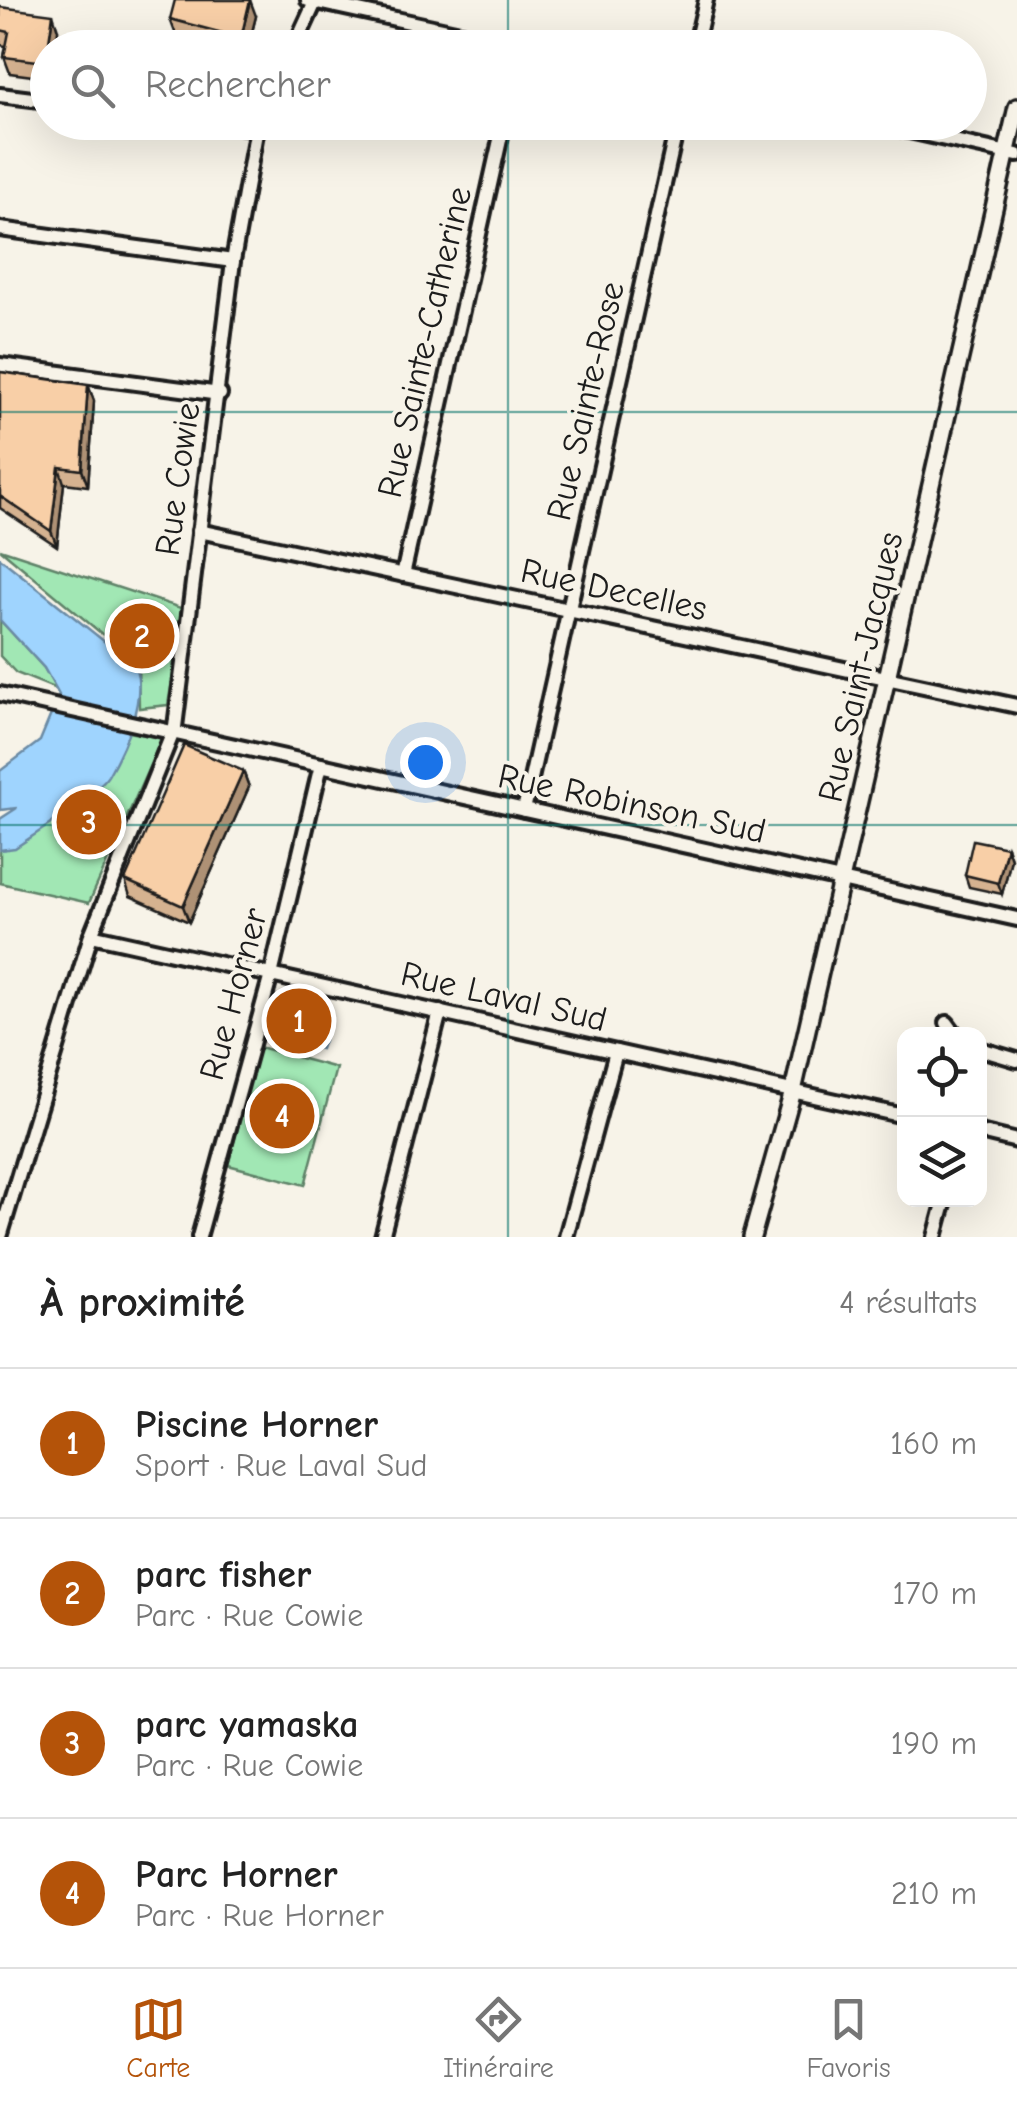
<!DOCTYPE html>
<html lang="fr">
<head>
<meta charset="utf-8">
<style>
	:root { --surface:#fff; --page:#f2f2f2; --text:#222; --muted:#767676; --line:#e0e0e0; --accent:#b45309 }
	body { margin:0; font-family:"Comic Neue",sans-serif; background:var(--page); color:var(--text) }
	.controls { position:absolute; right:30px; bottom:30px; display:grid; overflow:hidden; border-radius:20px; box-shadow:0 10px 40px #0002 }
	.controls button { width:90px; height:90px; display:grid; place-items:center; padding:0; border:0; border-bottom:2px solid var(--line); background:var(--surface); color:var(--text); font:50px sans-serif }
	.you { position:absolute; left:425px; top:762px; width:35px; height:35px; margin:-25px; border:8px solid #fff; border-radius:50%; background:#1a73e8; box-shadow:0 0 0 15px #1a73e833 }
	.badge { display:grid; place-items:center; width:65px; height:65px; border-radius:50%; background:var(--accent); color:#fff; font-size:32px; font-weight:700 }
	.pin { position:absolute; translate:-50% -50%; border:5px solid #fff; box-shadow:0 2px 10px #0006 }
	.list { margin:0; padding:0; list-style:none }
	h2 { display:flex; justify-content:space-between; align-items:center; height:130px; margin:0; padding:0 40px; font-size:42px }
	h2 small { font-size:32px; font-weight:400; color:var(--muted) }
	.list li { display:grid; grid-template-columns:65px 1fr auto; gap:30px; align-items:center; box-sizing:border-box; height:150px; padding:0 40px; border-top:2px solid var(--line) }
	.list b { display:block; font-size:38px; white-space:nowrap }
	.list p { margin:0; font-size:32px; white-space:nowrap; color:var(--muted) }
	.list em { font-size:32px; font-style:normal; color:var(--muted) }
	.icon { flex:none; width:55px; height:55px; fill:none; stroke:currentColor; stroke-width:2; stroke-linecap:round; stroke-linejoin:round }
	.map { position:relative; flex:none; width:1017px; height:1237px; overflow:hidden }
	.search { position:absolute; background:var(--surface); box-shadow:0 10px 40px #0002; left:30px; right:30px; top:30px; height:110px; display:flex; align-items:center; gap:25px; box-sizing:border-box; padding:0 35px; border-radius:55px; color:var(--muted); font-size:38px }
	.sheet { height:730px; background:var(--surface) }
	nav { display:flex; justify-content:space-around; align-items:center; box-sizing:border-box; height:140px; border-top:2px solid var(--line); background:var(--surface); font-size:28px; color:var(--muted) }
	nav a { display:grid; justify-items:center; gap:5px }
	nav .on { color:var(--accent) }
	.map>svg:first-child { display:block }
	.green { fill:#a1e7b4; stroke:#5e8268; stroke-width:2.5 }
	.water { fill:#9fd4fe; stroke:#6b8aa4; stroke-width:2.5 }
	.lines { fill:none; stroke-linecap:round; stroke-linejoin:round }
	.minor-casing { stroke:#1c1c1c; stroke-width:20 }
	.major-casing { stroke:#1c1c1c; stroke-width:22 }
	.minor { stroke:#f7f3e8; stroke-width:12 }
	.major { stroke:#f7f3e8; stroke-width:15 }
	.wall { fill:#d5b290; stroke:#1c1c1c; stroke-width:2.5 }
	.shaded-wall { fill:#ae9175; stroke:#1c1c1c; stroke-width:2.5 }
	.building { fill:#f8cfa7; stroke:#1c1c1c; stroke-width:2.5 }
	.grid { fill:none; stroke:#0f766e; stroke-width:2.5; stroke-opacity:0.55 }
	.labels { text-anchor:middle; stroke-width:8; stroke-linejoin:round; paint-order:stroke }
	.street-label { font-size:35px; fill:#1c1c1c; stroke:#f7f3e8 }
</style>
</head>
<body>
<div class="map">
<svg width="1017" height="1237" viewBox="0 0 1017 1237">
	<rect width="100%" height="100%" fill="#f7f3e8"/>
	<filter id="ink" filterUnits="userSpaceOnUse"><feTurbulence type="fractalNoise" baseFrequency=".01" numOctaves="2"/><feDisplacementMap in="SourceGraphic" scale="20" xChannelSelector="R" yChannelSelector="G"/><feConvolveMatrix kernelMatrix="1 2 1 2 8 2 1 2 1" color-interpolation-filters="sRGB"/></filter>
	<g filter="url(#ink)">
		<g class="green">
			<path d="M0,549L184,609L168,705L139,708L138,664Z"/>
			<path d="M0,620L44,668L56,689L16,673L0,656Z"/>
			<path d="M128,732L162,738L89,903L0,883V847L89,798Z"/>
			<path d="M259,1047L336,1068L305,1185L228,1165Z"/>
		</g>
		<g class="water">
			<path d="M0,558L135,666C147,697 125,746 109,774C104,784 94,787 89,798L15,848L0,850V819L17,808L0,810V771L40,741L59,695L44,668L0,620Z"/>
			<path d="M288,1001L320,1009L311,1036L324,1040L321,1049L309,1046L310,1039L280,1033Z"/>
		</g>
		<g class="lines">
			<g class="minor-casing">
				<g id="minor">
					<path d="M308,0L529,48"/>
					<path d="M294,48L316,0"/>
					<path d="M695,48L706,0"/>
					<path d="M0,95L48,101"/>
					<path d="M209,122L255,128"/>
					<path d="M869,122L1017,155"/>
					<path d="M0,229L233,261"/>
					<path d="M0,365L220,394"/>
					<path d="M199,531L1017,706"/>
					<path d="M403,575L504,122"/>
					<path d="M0,694L1017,919"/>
					<path d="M524,810L678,122"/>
					<path d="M91,935L904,1116"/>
					<path d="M947,1023L955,1034"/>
					<path d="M980,1049L1017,1060"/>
					<path d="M980,1132L1017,1141"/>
					<path d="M0,1237L91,935L175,727L233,261L258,122"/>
					<path d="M199,1237L271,975L321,765"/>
					<path d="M382,1237L440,1012"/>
					<path d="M566,1237L616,1052"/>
					<path d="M935,1237L945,1200"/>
				</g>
			</g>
			<g class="major-casing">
				<path id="major" d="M752,1237L793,1091L1017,107"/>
			</g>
			<use href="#minor" class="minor"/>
			<use href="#major" class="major"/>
		</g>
		<g class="wall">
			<path d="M0,7L58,30L56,48H48V78L10,73L4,57L6,46L0,45Z"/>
			<path d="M256,16L248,48H224L176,35L170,19Z"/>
			<path d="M0,372L88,385L94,401L88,486L64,483L57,546L0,508Z"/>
			<path d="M243,771L249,787L189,922L130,896L125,880Z"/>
			<path d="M1007,847L1011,859L1002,894L969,887L965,875Z"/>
		</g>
		<g class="shaded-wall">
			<path d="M250,0L256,16L248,48H244L241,38Z"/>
			<path d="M53,14L58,30L56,48H48Z"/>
			<path d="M88,385L94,401L88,486L82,470Z"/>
			<path d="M59,467L64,483L57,546L51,531Z"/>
			<path d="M243,771L249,787L189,922L183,906Z"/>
			<path d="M1007,847L1011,859L1002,894L998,883Z"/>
		</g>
		<g class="building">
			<path d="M175,0H250L241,38L170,19Z"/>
			<path d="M0,7L53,14L46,62L4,57L9,32L0,30Z"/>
			<path d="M0,372L88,385L82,470L59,467L51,531L0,496Z"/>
			<path d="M184,745L243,771L183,906L125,880Z"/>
			<path d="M973,840L1007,847L998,883L965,875Z"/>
		</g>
	</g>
	<path class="grid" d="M508,0V48M508,122V1237M0,412H1017M0,825H1017"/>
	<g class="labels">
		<g class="street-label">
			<text transform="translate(424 342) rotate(-77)" y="12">Rue Sainte-Catherine</text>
			<text transform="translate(585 401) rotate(-77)" y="12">Rue Sainte-Rose</text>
			<text transform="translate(177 479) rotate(-82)" y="12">Rue Cowie</text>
			<text transform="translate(614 589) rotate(12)" y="12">Rue Decelles</text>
			<text transform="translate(860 667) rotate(-77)" y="12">Rue Saint-Jacques</text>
			<text transform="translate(632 803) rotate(12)" y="12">Rue Robinson Sud</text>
			<text transform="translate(233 994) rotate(-75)" y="12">Rue Horner</text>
			<text transform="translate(504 996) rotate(13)" y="12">Rue Laval Sud</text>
		</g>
	</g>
</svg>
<div class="controls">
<button><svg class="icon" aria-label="locate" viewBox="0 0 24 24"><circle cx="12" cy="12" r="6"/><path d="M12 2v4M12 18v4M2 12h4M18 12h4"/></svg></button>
<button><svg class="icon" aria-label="layers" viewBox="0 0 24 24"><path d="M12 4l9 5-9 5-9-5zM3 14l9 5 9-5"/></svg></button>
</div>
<div class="you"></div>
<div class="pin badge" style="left:299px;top:1021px">1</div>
<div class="pin badge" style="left:142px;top:636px">2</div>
<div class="pin badge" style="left:89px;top:822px">3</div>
<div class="pin badge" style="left:282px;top:1116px">4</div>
<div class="search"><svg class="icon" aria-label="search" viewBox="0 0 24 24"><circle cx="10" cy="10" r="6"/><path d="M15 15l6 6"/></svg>Rechercher</div>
</div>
<section class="sheet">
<h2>À proximité<small>4 résultats</small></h2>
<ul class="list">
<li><span class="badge">1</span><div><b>Piscine Horner</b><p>Sport · Rue Laval Sud</p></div><em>160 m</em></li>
<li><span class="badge">2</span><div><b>parc fisher</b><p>Parc · Rue Cowie</p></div><em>170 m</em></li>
<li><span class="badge">3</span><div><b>parc yamaska</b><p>Parc · Rue Cowie</p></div><em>190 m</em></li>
<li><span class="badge">4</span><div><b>Parc Horner</b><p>Parc · Rue Horner</p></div><em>210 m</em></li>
</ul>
</section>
<nav>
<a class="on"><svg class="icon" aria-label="map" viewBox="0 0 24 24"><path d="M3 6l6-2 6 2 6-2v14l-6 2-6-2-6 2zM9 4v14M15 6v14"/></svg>Carte</a>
<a><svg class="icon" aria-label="directions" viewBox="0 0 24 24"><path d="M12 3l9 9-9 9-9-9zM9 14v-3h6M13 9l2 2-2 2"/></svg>Itinéraire</a>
<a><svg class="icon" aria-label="saved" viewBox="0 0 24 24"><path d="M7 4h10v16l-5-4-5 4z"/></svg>Favoris</a>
</nav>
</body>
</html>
